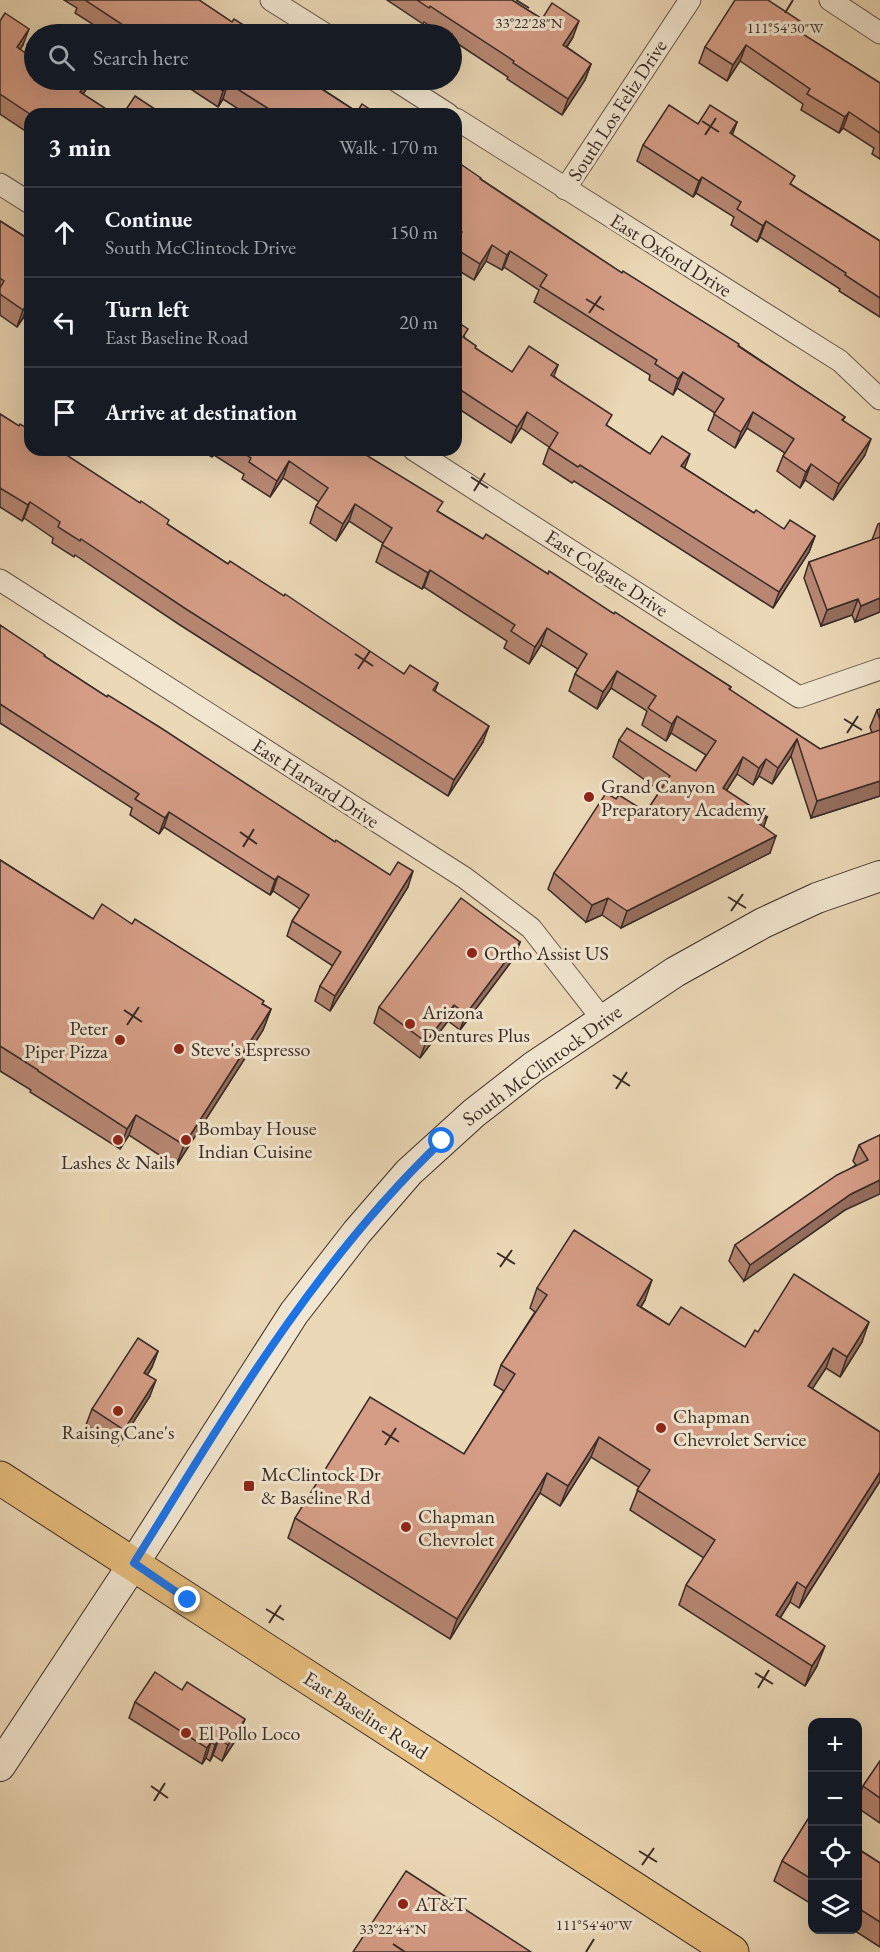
<!DOCTYPE html>
<html lang="en">
<head>
<meta charset="utf-8">
<style>
	:root { --surface:#171b24; --page:#20242c; --text:#f1f3f6; --muted:#9ea1a6; --line:#363941 }
	body { margin:0; font-family:"EB Garamond",serif; background:var(--page); color:var(--text) }
	.controls { position:absolute; right:18px; bottom:18px; display:grid; overflow:hidden; border-radius:12px; box-shadow:0 6px 24px #0002 }
	.controls button { width:54px; height:54px; display:grid; place-items:center; padding:0; border:0; border-bottom:2px solid var(--line); background:var(--surface); color:var(--text); font:30px sans-serif }
	.stop { position:absolute; width:18px; height:18px; margin:-14px; border:4px solid #1a73e8; border-radius:50%; background:#fff }
	.stop.end { background:#1a73e8; border-color:#fff; box-shadow:0 2px 6px #0008 }
	.list { margin:0; padding:0; list-style:none }
	h2 { display:flex; justify-content:space-between; align-items:center; height:78px; margin:0; padding:0 24px; font-size:26px }
	h2 small { font-size:20px; font-weight:400; color:var(--muted) }
	.list li { display:grid; grid-template-columns:39px 1fr auto; gap:18px; align-items:center; box-sizing:border-box; height:90px; padding:0 24px; border-top:2px solid var(--line) }
	.list b { display:block; font-size:22px; white-space:nowrap }
	.list p { margin:0; font-size:20px; white-space:nowrap; color:var(--muted) }
	.list em { font-size:20px; font-style:normal; color:var(--muted) }
	.icon { flex:none; width:33px; height:33px; fill:none; stroke:currentColor; stroke-width:2; stroke-linecap:round; stroke-linejoin:round }
	.map { position:relative; flex:none; width:880px; height:1952px; overflow:hidden }
	.search { position:absolute; background:var(--surface); box-shadow:0 6px 24px #0002; left:24px; top:24px; width:438px; height:66px; display:flex; align-items:center; gap:15px; box-sizing:border-box; padding:0 21px; border-radius:33px; color:var(--muted); font-size:22px }
	.panel { position:absolute; background:var(--surface); box-shadow:0 6px 24px #0002; left:24px; top:108px; width:438px; height:348px; border-radius:18px }
	.map>svg:first-child { display:block }
	.lines { fill:none; stroke-linecap:round; stroke-linejoin:round }
	.street-casing { stroke:#65564a; stroke-width:23 }
	.secondary-casing { stroke:#382b26; stroke-width:32 }
	.primary-casing { stroke:#382b26; stroke-width:35 }
	.street { stroke:#f2e6d0; stroke-width:21 }
	.secondary { stroke:#f2e6d0; stroke-width:30 }
	.primary { stroke:#e6bc7b; stroke-width:33 }
	.wall { fill:#b78773; stroke:#382b26; stroke-width:1.5 }
	.shaded-wall { fill:#956e5e; stroke:#382b26; stroke-width:1.5 }
	.building { fill:#d59d86; stroke:#382b26; stroke-width:1.5 }
	.route { stroke:#1a73e8; stroke-width:8 }
	.ticks { fill:none; stroke:#382b26; stroke-width:2 }
	.poi-dot { fill:#8f2418; stroke:#f2e6d0; stroke-width:2 }
	.labels { text-anchor:middle; stroke-width:6; stroke-linejoin:round; paint-order:stroke }
	.street-label { font-size:20px; fill:#382b26; stroke:#f2e6d0 }
	.poi-label { font-size:20px; fill:#382b26; stroke:#f2e6d0; text-anchor:start }
	.ticks-label { font-size:15px; text-anchor:middle; fill:#382b26; stroke:#f2e6d0; stroke-width:6; stroke-linejoin:round; paint-order:stroke }
</style>
</head>
<body>
<div class="map">
<svg width="880" height="1952" viewBox="0 0 880 1952">
	<rect width="100%" height="100%" fill="#ebd8b6"/>
	<filter id="stains"><feTurbulence type="fractalNoise" baseFrequency=".00333" numOctaves="4"/><feColorMatrix values="0 0 0 0 .2 0 0 0 0 .09 0 0 0 0 .02 0 0 0 .5 -.17"/></filter>
	<radialGradient id="worn" r=".72"><stop offset=".6" stop-color="#630" stop-opacity="0"/><stop offset="1" stop-color="#630" stop-opacity=".3"/></radialGradient>
	<g class="lines">
		<g class="street-casing">
			<g id="street">
				<path d="M271,0L325,34"/>
				<path d="M830,0L880,33"/>
				<path d="M395,80L448,114"/>
				<path d="M456,119L840,361L880,399"/>
				<path d="M0,184L30,203"/>
				<path d="M565,189L690,0"/>
				<path d="M414,450L799,697L880,669"/>
				<path d="M0,580L465,878L531,928L603,1020"/>
			</g>
		</g>
		<g class="secondary-casing">
			<path id="secondary" d="M0,1766L134,1563L294,1313L357,1232L409,1172L474,1113L533,1067L675,972L763,923L817,898L880,876"/>
		</g>
		<g class="primary-casing">
			<path id="primary" d="M0,1478L732,1952"/>
		</g>
		<use href="#street" class="street"/>
		<use href="#secondary" class="secondary"/>
		<use href="#primary" class="primary"/>
	</g>
	<g class="wall">
		<path d="M64,0H199L232,22L258,34H108L75,13L77,8Z"/>
		<path d="M387,0H512L542,19L573,37L567,47L591,64L585,80L562,115L507,79L508,77L452,40V34H442L424,22L423,24Z"/>
		<path d="M0,21L23,45L20,49L34,80L87,88L83,94L30,114V134L0,114Z"/>
		<path d="M803,23L800,33L880,83V159L872,154L874,148L843,128L839,133L801,110L803,104L740,61L727,81L699,63L705,47Z"/>
		<path d="M196,80H322L319,87L357,112L377,114H246L223,99L218,107L192,90Z"/>
		<path d="M737,122L732,135L792,185L880,241V317L839,291L840,289L760,237L757,242L731,225L734,217L696,193L693,197L637,161L643,145L698,124Z"/>
		<path d="M456,161L481,179L622,273L739,346L845,417L843,420L865,455L833,500L805,480L800,488L777,471L783,456L785,453L747,428L735,448L708,430L715,413L677,388L673,395L649,380L650,375L534,302L539,290L504,267L502,270L486,261L474,280L456,269Z"/>
		<path d="M0,221L30,240V323L23,318L17,327L0,315Z"/>
		<path d="M456,321L465,338L476,346L475,348L512,372L558,365L554,376L608,426L650,454L684,468L754,513L784,529L815,536L809,552L773,608L574,481L572,483L543,464L549,447L521,428L511,443L456,407Z"/>
		<path d="M0,414L228,564L404,674L438,683L435,691L483,742L448,796L180,625L75,555L74,557L52,543L53,538L24,518L22,521L0,507Z"/>
		<path d="M200,450H358L439,512L483,539L548,574L614,614L731,687L729,690L820,749L872,733L870,727L877,710L880,709V796L811,818L791,756L772,784L759,776L753,785L737,774L726,791L767,817L764,826L770,853L621,928L602,915L586,922L548,889L554,873L616,799L646,812L660,791L613,757L619,740L696,771L706,755L671,733L666,741L642,725L647,711L611,688L597,709L569,691L575,674L578,669L541,645L529,664L504,648L507,641L424,587L422,589L376,562L383,543L349,521L336,541L310,523L316,506L319,502L283,478L270,497L242,479L244,474L214,455L212,457Z"/>
		<path d="M880,523V612L855,622L852,615L821,626L804,578L809,562L872,540L878,524Z"/>
		<path d="M0,625L44,656L107,697L335,842L408,887L330,1011L315,1001L320,986L333,966L287,936L292,921L300,909L273,891L270,895L164,827L159,834L130,815L132,808L0,723Z"/>
		<path d="M0,860L93,919L132,924L271,1009L263,1030L176,1166L129,1135L120,1149L30,1092L31,1090L0,1071Z"/>
		<path d="M520,942L514,958L460,1030L448,1021L420,1058L374,1023L379,1007Z"/>
		<path d="M880,1135L845,1210L744,1281L729,1261L735,1245L856,1165L853,1161L859,1145Z"/>
		<path d="M537,1288L645,1300L641,1307L669,1325L745,1347L758,1332L862,1342L840,1377L826,1368L812,1389L880,1432V1481L799,1608L790,1602L780,1618L817,1666L805,1686L679,1605L686,1585L704,1558L630,1510L639,1487L591,1457L560,1506L540,1493L450,1639L288,1538L295,1518L464,1454L504,1391L494,1385L501,1365L535,1312L530,1308Z"/>
		<path d="M158,1351L152,1367L147,1375L150,1396L118,1446L86,1425L92,1409Z"/>
		<path d="M135,1702L239,1735L222,1761L213,1755L210,1761L206,1758L202,1764L129,1718Z"/>
		<path d="M880,1761V1823L858,1808V1800L863,1786Z"/>
		<path d="M813,1815V1905L774,1881L782,1861Z"/>
		<path d="M858,1849L880,1863V1947L852,1929H858Z"/>
	</g>
	<g class="shaded-wall">
		<path d="M579,21L573,37L557,61L563,45Z"/>
		<path d="M29,29L23,45L11,63L17,47Z"/>
		<path d="M746,45L740,61L727,81L733,65Z"/>
		<path d="M591,64L585,80L562,115L568,99Z"/>
		<path d="M88,80H90L87,88L74,108L80,92Z"/>
		<path d="M228,83L223,99L218,107L223,91Z"/>
		<path d="M849,112L843,128L839,133L845,117Z"/>
		<path d="M737,122L731,138L730,133Z"/>
		<path d="M702,177L696,193L693,197L699,181Z"/>
		<path d="M766,221L760,237L757,242L763,226Z"/>
		<path d="M492,245L486,261L474,280L480,264Z"/>
		<path d="M510,251L504,267L502,270L507,255Z"/>
		<path d="M29,301L23,318L17,327L23,310Z"/>
		<path d="M683,372L677,388L673,395L678,379Z"/>
		<path d="M527,412L521,428L511,443L517,427Z"/>
		<path d="M753,412L747,428L735,448L741,432Z"/>
		<path d="M871,439L865,455L833,500L839,484Z"/>
		<path d="M690,454L684,470L681,466Z"/>
		<path d="M289,461L283,478L270,497L277,481Z"/>
		<path d="M811,464L805,480L800,488L806,472Z"/>
		<path d="M30,502L24,518L22,521L28,505Z"/>
		<path d="M355,504L349,521L336,541L343,524Z"/>
		<path d="M815,536L809,552L773,608L779,592Z"/>
		<path d="M430,570L424,587L422,589L428,573Z"/>
		<path d="M880,598V612L855,622L861,606Z"/>
		<path d="M858,599L852,615L821,626L827,610Z"/>
		<path d="M547,628L541,645L529,664L535,647Z"/>
		<path d="M617,671L611,688L597,709L603,692Z"/>
		<path d="M677,716L671,733L666,741L672,724Z"/>
		<path d="M489,726L483,742L448,796L454,780Z"/>
		<path d="M797,739L791,756L772,784L778,768Z"/>
		<path d="M743,757L737,774L717,805L723,788Z"/>
		<path d="M766,759L759,776L753,785L759,768Z"/>
		<path d="M880,781V796L811,818L817,801Z"/>
		<path d="M169,812L164,827L159,834L165,818Z"/>
		<path d="M767,817L761,834L757,822Z"/>
		<path d="M776,836L770,853L621,928L627,911Z"/>
		<path d="M413,871L408,887L330,1011L335,996Z"/>
		<path d="M278,876L273,891L270,895L275,880Z"/>
		<path d="M608,898L602,915L586,922L592,905Z"/>
		<path d="M520,942L514,958L460,1030L466,1014Z"/>
		<path d="M454,1005L448,1021L420,1058L426,1042Z"/>
		<path d="M271,1009L263,1030L176,1166L184,1145Z"/>
		<path d="M136,1115L129,1135L120,1149L127,1129Z"/>
		<path d="M880,1180V1194L845,1210L744,1281L750,1265L851,1194Z"/>
		<path d="M652,1280L645,1300L630,1324L637,1305Z"/>
		<path d="M869,1322L862,1342L840,1377L847,1357Z"/>
		<path d="M833,1348L826,1368L801,1406L808,1386Z"/>
		<path d="M158,1351L152,1367L139,1389L144,1373Z"/>
		<path d="M156,1380L150,1396L118,1446L124,1430Z"/>
		<path d="M599,1437L591,1457L560,1506L568,1486Z"/>
		<path d="M880,1472V1481L799,1608L806,1588Z"/>
		<path d="M547,1473L540,1493L450,1639L457,1619Z"/>
		<path d="M797,1582L790,1602L769,1635L776,1615Z"/>
		<path d="M825,1646L817,1666L805,1686L812,1666Z"/>
		<path d="M245,1719L239,1735L222,1761L228,1745Z"/>
		<path d="M219,1739L213,1755L210,1761L215,1745Z"/>
		<path d="M211,1742L206,1758L202,1764L207,1748Z"/>
	</g>
	<g class="building">
		<path d="M85,0H199L232,22L234,19L258,34H125L129,29Z"/>
		<path d="M417,0H512L542,19L552,3L579,21L563,45L591,64L568,99L513,63L514,61L430,6L429,8Z"/>
		<path d="M735,0H768L803,23L798,31L880,83V133L849,112L845,117L807,94L810,89L746,45L733,65L705,47Z"/>
		<path d="M5,13L29,29L17,47L34,59V80H88L80,92L114,114H30L0,94V21Z"/>
		<path d="M206,80H322L317,86L357,112L362,104L377,114H265L269,109L228,83L223,91Z"/>
		<path d="M135,96L161,113L123,114Z"/>
		<path d="M669,105L698,124L710,105L737,122L730,133L795,176L790,184L880,241V298L845,275L846,273L766,221L763,226L737,209L741,202L702,177L699,181L643,145Z"/>
		<path d="M456,161L481,178L480,179L622,273L623,271L739,344L738,346L845,417L842,420L871,439L839,484L811,464L806,472L783,456L794,439L753,412L741,432L714,414L724,399L683,372L678,379L655,364L657,360L540,286L547,275L510,251L507,255L492,245L480,264L456,249V241L462,232L456,228Z"/>
		<path d="M0,221L30,240V302L29,301L23,310L0,294V288L4,281L0,278Z"/>
		<path d="M456,321L468,329L463,337L476,346L475,348L512,372L529,346L558,365L551,375L612,415L606,425L650,454L662,436L690,454L681,466L754,513L756,510L784,529L790,520L815,536L779,592L580,465L578,467L549,448L558,433L527,412L517,427L456,387Z"/>
		<path d="M0,414L19,426L20,424L30,430V450H59L140,503L141,501L169,520L167,524L228,564L230,561L284,596L285,594L404,674L410,665L438,683L433,690L489,726L454,780L186,609L81,539L80,541L58,527L60,522L30,502L28,505L0,488Z"/>
		<path d="M239,450H358L443,502L437,511L483,539L486,534L548,574L549,571L614,614L615,612L731,687L729,689L820,749L880,730V781L817,801L797,739L778,768L766,759L759,768L743,757L723,788L767,817L757,822L776,836L627,911L608,898L592,905L554,873L606,793L616,799L619,795L646,812L670,776L619,740L627,728L696,771L716,741L677,716L672,724L648,708L656,696L617,671L603,692L575,674L587,654L547,628L535,647L511,631L515,625L430,570L428,573L382,545L392,528L355,504L343,524L316,506L328,488L289,461L277,481L249,462L251,458Z"/>
		<path d="M880,537V598L861,606L858,599L827,610L809,562Z"/>
		<path d="M0,625L45,655L44,656L107,697L108,695L161,728L335,842L336,840L390,875L398,862L413,871L335,996L320,986L341,952L292,921L309,895L278,876L275,880L169,812L165,818L135,799L139,794L0,704Z"/>
		<path d="M880,709V720L877,710Z"/>
		<path d="M0,860L93,919L102,904L132,924L135,919L264,1001L262,1004L271,1009L184,1145L136,1115L127,1129L38,1071V1070L0,1046Z"/>
		<path d="M461,898L520,942L466,1014L454,1005L426,1042L379,1007Z"/>
		<path d="M880,1135V1180L851,1194L750,1265L735,1245L837,1175L868,1160L859,1145Z"/>
		<path d="M574,1230L652,1280L637,1305L669,1325L681,1307L745,1347L755,1330L758,1332L794,1274L869,1322L847,1357L833,1348L808,1386L880,1432V1472L806,1588L797,1582L776,1615L825,1646L812,1666L686,1585L715,1540L637,1490L650,1470L599,1437L568,1486L547,1473L457,1619L295,1518L370,1397L464,1454L515,1374L501,1365L547,1295L537,1288Z"/>
		<path d="M138,1338L158,1351L144,1373L156,1380L124,1430L92,1409Z"/>
		<path d="M155,1672L182,1690L187,1682L245,1719L228,1745L219,1739L215,1745L211,1742L207,1748L135,1702Z"/>
		<path d="M880,1761V1798L863,1786Z"/>
		<path d="M811,1814L813,1815V1880L782,1861Z"/>
		<path d="M858,1849L880,1863V1922L858,1908Z"/>
		<path d="M406,1871L531,1952H353Z"/>
	</g>
	<g class="lines">
		<path class="route" d="M188,1600L134,1563C225,1416 315,1262 442,1141"/>
	</g>
	<path class="ticks" d="M516,0L529,8M785,13L793,0M702,121L719,132M705,135L716,118M586,299L604,310M589,313L601,296M471,477L488,488M474,491L485,473M355,654L373,666M358,669L370,651M844,719L862,730M847,733L858,716M240,832L257,844M243,847L254,829M728,897L746,908M731,911L743,894M124,1010L142,1022M127,1025L139,1007M613,1075L630,1086M616,1089L627,1072M497,1253L515,1264M500,1267L512,1250M382,1431L399,1442M385,1445L396,1428M266,1609L284,1620M269,1623L281,1605M755,1673L773,1684M758,1688L769,1670M151,1786L168,1798M154,1801L165,1783M639,1851L657,1862M642,1865L654,1848M393,1944L405,1952M586,1952L594,1939"/>
	<g class="poi-dot">
		<circle cx="589" cy="797" r="6"/>
		<circle cx="472" cy="953" r="6"/>
		<circle cx="410" cy="1024" r="6"/>
		<circle cx="120" cy="1040" r="6"/>
		<circle cx="179" cy="1049" r="6"/>
		<circle cx="118" cy="1140" r="6"/>
		<circle cx="186" cy="1140" r="6"/>
		<circle cx="118" cy="1411" r="6"/>
		<circle cx="661" cy="1428" r="6"/>
		<rect x="243" y="1480" width="12" height="12" rx="3"/>
		<circle cx="406" cy="1527" r="6"/>
		<circle cx="186" cy="1733" r="6"/>
		<circle cx="403" cy="1904" r="6"/>
	</g>
	<g class="labels">
		<g class="street-label">
			<text transform="translate(617 110) rotate(-57)" y="7">South Los Feliz Drive</text>
			<text transform="translate(671 255) rotate(32)" y="7">East Oxford Drive</text>
			<text transform="translate(607 573) rotate(33)" y="7">East Colgate Drive</text>
			<text transform="translate(316 783) rotate(33)" y="7">East Harvard Drive</text>
			<text transform="translate(542 1065) rotate(-36)" y="7">South McClintock Drive</text>
			<text transform="translate(366 1715) rotate(33)" y="7">East Baseline Road</text>
		</g>
		<g class="poi-label">
			<text x="601" y="793">Grand Canyon<tspan x="601" dy="23">Preparatory Academy</tspan></text>
			<text x="484" y="960">Ortho Assist US</text>
			<text x="422" y="1019">Arizona<tspan x="422" dy="23">Dentures Plus</tspan></text>
			<text x="108" y="1035" text-anchor="end">Peter<tspan x="108" dy="23">Piper Pizza</tspan></text>
			<text x="191" y="1056">Steve's Espresso</text>
			<text x="198" y="1135">Bombay House<tspan x="198" dy="23">Indian Cuisine</tspan></text>
			<text x="118" y="1169" text-anchor="middle">Lashes &amp; Nails</text>
			<text x="673" y="1423">Chapman<tspan x="673" dy="23">Chevrolet Service</tspan></text>
			<text x="118" y="1439" text-anchor="middle">Raising Cane's</text>
			<text x="261" y="1481">McClintock Dr<tspan x="261" dy="23">&amp; Baseline Rd</tspan></text>
			<text x="418" y="1523">Chapman<tspan x="418" dy="23">Chevrolet</tspan></text>
			<text x="198" y="1740">El Pollo Loco</text>
			<text x="415" y="1911">AT&amp;T</text>
		</g>
	</g>
	<g class="ticks-label">
		<text x="529" y="28">33°22'28"N</text>
		<text x="785" y="33">111°54'30"W</text>
		<text x="594" y="1930">111°54'40"W</text>
		<text x="393" y="1934">33°22'44"N</text>
	</g>
	<rect width="100%" height="100%" filter="url(#stains)"/>
	<rect width="100%" height="100%" fill="url(#worn)"/>
</svg>
<div class="controls">
<button>+</button>
<button>−</button>
<button><svg class="icon" aria-label="locate" viewBox="0 0 24 24"><circle cx="12" cy="12" r="6"/><path d="M12 2v4M12 18v4M2 12h4M18 12h4"/></svg></button>
<button><svg class="icon" aria-label="layers" viewBox="0 0 24 24"><path d="M12 4l9 5-9 5-9-5zM3 14l9 5 9-5"/></svg></button>
</div>
<div class="stop" style="left:442px;top:1141px"></div>
<div class="stop end" style="left:188px;top:1600px"></div>
<div class="search"><svg class="icon" aria-label="search" viewBox="0 0 24 24"><circle cx="10" cy="10" r="6"/><path d="M15 15l6 6"/></svg>Search here</div>
<section class="panel">
<h2>3 min<small>Walk · 170 m</small></h2>
<ul class="list">
<li><svg class="icon" aria-label="ahead" viewBox="0 0 24 24"><path d="M12 20V5M6 11l6-6 6 6"/></svg><div><b>Continue</b><p>South McClintock Drive</p></div><em>150 m</em></li>
<li><svg class="icon" aria-label="left" viewBox="0 0 24 24"><path d="M17 20v-9H6M10 6l-5 5 5 5"/></svg><div><b>Turn left</b><p>East Baseline Road</p></div><em>20 m</em></li>
<li><svg class="icon" aria-label="arrive" viewBox="0 0 24 24"><path d="M6 21V4h12l-3 4 3 4H6"/></svg><div><b>Arrive at destination</b></div></li>
</ul>
</section>
</div>
</body>
</html>
